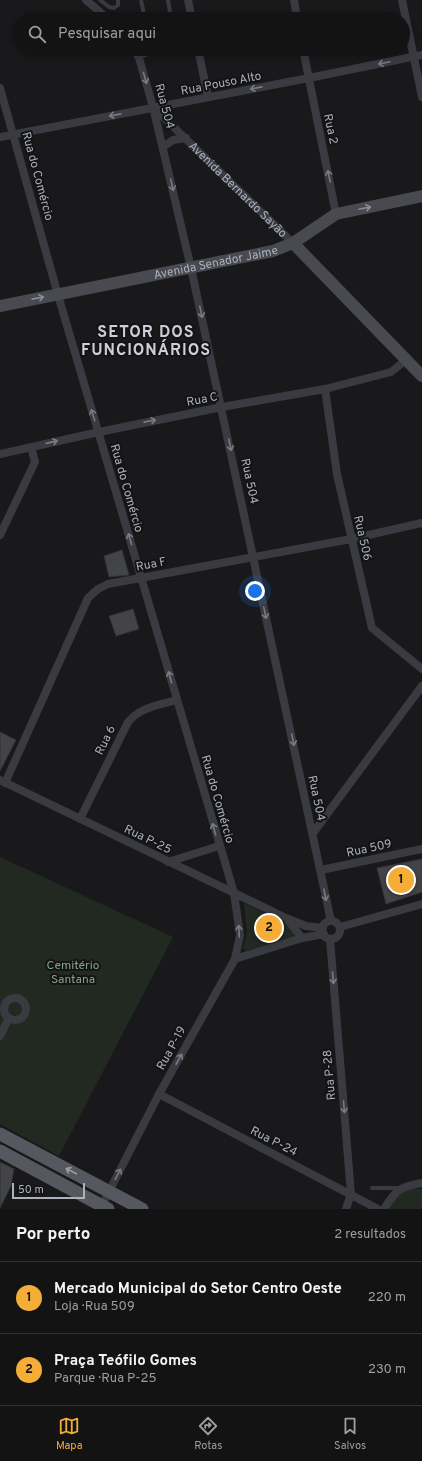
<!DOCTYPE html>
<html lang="pt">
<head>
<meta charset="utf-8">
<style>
	:root { --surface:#131314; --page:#202022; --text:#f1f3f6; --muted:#9d9ea0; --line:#323234; --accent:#f4ae37 }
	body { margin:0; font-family:Overpass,sans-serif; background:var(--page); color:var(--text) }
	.scale { position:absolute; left:12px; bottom:10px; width:73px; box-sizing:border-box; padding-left:4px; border:2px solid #abb0bb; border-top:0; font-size:11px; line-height:14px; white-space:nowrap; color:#abb0bb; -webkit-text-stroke:3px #141416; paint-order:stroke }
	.you { position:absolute; left:255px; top:591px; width:14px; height:14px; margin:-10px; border:3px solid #fff; border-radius:50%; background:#1a73e8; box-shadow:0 0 0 6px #1a73e833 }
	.badge { display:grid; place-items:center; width:26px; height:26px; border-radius:50%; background:var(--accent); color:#111; font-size:13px; font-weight:700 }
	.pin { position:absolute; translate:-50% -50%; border:2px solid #fff; box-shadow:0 1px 4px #0006 }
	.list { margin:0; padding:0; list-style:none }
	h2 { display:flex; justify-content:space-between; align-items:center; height:52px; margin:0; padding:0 16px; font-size:17px }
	h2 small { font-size:13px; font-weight:400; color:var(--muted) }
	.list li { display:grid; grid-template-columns:26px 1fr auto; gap:12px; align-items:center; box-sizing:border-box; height:72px; padding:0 16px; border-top:1px solid var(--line) }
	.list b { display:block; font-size:15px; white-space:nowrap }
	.list p { margin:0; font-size:13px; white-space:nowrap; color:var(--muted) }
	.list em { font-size:13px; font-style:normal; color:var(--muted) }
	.icon { flex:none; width:22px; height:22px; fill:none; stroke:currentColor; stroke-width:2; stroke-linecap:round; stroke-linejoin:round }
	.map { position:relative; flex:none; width:422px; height:1209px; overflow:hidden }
	.search { position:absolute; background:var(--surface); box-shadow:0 2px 10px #0003; left:12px; right:12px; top:12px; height:44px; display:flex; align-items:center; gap:10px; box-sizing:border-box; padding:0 14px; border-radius:22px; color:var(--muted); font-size:15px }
	.sheet { height:196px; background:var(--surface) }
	nav { display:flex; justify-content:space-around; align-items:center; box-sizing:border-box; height:56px; border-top:1px solid var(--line); background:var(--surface); font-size:11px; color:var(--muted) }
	nav a { display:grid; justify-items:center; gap:2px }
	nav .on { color:var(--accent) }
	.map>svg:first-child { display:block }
	.green { fill:#212921 }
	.building { fill:#434448; stroke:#333337 }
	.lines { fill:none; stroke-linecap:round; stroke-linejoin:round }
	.lane { stroke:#3a3b40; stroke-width:4 }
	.street { stroke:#3a3b40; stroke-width:8 }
	.secondary { stroke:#484a50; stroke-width:12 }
	.primary { stroke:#56585f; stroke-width:13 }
	.oneway { stroke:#787b84 }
	.oneway2 { stroke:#888c96 }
	.oneway3 { stroke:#9a9ea9 }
	.labels { text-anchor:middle; stroke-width:4; stroke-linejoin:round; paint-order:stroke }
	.street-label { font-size:12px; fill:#abb0bb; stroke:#141416 }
	.park-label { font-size:12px; fill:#82a683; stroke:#141416 }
	.district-label { font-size:16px; font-weight:bold; letter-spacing:1px; fill:#cccfd7; stroke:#141416 }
</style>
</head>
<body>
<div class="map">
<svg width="422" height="1209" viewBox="0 0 422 1209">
	<rect width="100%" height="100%" fill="#19191b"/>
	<g class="green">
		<path d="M0,857L173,937L59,1156L0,1124Z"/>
		<path d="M244,903L290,925L294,932V937L246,951L243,948L247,932Z"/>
		<path d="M410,1189H422V1209H389C394,1199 400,1193 410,1189Z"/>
	</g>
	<g class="building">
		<path d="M122,550L129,575L109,577L104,556Z"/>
		<path d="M133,609L139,629L116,636L109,616Z"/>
		<path d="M0,732L16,740L0,771Z"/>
		<path d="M422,859V892L386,904L377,868Z"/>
		<path d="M0,1162L14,1169L11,1186L0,1208Z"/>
	</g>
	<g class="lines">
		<g class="lane">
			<path d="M100,0L109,7L114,8L118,5V0"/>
			<path d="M141,0L145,19"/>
			<path d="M168,0L171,19"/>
			<path d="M136,52L145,49"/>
			<path d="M139,58L159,49"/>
			<path d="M372,1188H399"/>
		</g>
		<g class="street">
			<path d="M86,0L108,19"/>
			<path d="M188,0L192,19"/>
			<path d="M294,0L297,19"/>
			<path d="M402,0L422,97"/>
			<path d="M134,49L139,58L153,107L191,268L331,921"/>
			<path d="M198,49L208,97"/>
			<path d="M303,49L336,214"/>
			<path d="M0,88L58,295L234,893L240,935L235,959L159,1094L100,1209"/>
			<path id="s1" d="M154,108L293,243"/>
			<path d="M0,137L309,78L422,55"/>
			<path d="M163,147L173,140L186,138"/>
			<path d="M325,389L337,474L372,628L422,669"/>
			<path d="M0,454L99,432L222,407L325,389L391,372L406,360"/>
			<path d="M0,535L35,462L31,447"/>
			<path d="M0,780L286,918L306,926L323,928"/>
			<path d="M5,783L88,598L98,589L108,584L351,539L422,523"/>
			<path d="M80,819L128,722C141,707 159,705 177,700"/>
			<path d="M313,833L422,686"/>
			<path d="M168,862L219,846"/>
			<path d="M321,870L422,849"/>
			<path d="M288,920L302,938"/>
			<circle cx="331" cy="930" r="9"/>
			<path d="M340,927L422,904"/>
			<path d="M330,939L351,1194L346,1209"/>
			<path d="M235,959L302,938L324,934"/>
			<circle cx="15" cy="1009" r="11"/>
			<path d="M0,1036L9,1018"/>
			<path d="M159,1094L378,1209"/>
			<path d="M384,1209C396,1190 399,1187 422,1183"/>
		</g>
		<g class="secondary">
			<path d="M293,243L422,376"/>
			<path id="s2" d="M0,306L273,251L293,243L336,214L422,196"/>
		</g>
		<g class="primary">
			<path d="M0,1134L142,1209"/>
			<path d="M0,1151L108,1209"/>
		</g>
	</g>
	<defs><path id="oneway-shaft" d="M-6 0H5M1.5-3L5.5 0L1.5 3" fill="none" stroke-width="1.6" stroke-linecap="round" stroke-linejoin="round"/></defs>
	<g class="oneway">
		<use href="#oneway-shaft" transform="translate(384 63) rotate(168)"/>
		<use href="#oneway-shaft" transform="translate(145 78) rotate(74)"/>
		<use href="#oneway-shaft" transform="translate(256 88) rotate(169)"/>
		<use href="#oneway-shaft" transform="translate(115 115) rotate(169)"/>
		<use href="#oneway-shaft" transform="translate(329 176) rotate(-102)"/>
		<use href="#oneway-shaft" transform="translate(172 185) rotate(77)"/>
		<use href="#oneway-shaft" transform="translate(201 312) rotate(78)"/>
		<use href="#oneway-shaft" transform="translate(93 415) rotate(-107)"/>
		<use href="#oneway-shaft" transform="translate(150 421) rotate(-11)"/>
		<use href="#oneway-shaft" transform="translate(52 442) rotate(-13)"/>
		<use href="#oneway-shaft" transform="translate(230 445) rotate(78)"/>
		<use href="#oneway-shaft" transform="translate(130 539) rotate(-106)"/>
		<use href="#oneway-shaft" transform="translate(265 613) rotate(78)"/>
		<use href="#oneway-shaft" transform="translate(170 677) rotate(-106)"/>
		<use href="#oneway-shaft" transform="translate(293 740) rotate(78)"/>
		<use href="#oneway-shaft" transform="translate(214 829) rotate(-106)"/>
		<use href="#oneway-shaft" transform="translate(325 895) rotate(79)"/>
		<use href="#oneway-shaft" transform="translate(239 931) rotate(-93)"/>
		<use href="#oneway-shaft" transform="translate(333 978) rotate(85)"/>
		<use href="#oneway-shaft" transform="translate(179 1059) rotate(-61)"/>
		<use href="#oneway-shaft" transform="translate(344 1107) rotate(85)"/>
		<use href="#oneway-shaft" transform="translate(118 1174) rotate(-63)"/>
	</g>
	<g class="oneway2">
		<use href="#oneway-shaft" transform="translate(365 208) rotate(-12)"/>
		<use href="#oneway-shaft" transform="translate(38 298) rotate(-11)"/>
	</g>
	<use class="oneway3" href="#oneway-shaft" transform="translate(71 1171) rotate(-152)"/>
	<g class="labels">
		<g class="street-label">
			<text transform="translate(221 83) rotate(-11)" y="4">Rua Pouso Alto</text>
			<text transform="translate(165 106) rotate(75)" y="4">Rua 504</text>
			<text transform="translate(331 129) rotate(78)" y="4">Rua 2</text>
			<text transform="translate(38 176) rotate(75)" y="4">Rua do Comércio</text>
			<text dy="4" stroke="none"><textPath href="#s1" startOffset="117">Avenida Bernardo Sayão</textPath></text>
			<text dy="4" stroke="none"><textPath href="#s2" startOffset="220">Avenida Senador Jaime</textPath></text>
			<text transform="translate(202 399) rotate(-11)" y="4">Rua C</text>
			<text transform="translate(250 481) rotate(78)" y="4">Rua 504</text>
			<text transform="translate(127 488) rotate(74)" y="4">Rua do Comércio</text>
			<text transform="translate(363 538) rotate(77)" y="4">Rua 506</text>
			<text transform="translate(151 564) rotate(-11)" y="4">Rua F</text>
			<text transform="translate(105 740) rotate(-64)" y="4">Rua 6</text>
			<text transform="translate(317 798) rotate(78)" y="4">Rua 504</text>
			<text transform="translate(218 799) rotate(74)" y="4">Rua do Comércio</text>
			<text transform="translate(148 839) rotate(26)" y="4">Rua P-25</text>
			<text transform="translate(369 848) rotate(-12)" y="4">Rua 509</text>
			<text transform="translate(171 1048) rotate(-61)" y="4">Rua P-19</text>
			<text transform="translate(329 1075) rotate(-95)" y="4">Rua P-28</text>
			<text transform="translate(274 1141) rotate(27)" y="4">Rua P-24</text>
		</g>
		<g class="park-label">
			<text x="73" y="969">Cemitério<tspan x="73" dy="14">Santana</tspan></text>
		</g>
		<g class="district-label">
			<text x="146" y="337">SETOR DOS<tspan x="146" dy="18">FUNCIONÁRIOS</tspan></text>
		</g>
	</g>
</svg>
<div class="scale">50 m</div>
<div class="you"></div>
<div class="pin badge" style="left:401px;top:880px">1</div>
<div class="pin badge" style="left:269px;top:928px">2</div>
<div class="search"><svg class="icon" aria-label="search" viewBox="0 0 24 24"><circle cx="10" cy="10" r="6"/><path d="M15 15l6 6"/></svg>Pesquisar aqui</div>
</div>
<section class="sheet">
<h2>Por perto<small>2 resultados</small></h2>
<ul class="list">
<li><span class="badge">1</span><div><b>Mercado Municipal do Setor Centro Oeste</b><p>Loja · Rua 509</p></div><em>220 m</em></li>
<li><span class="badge">2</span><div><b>Praça Teófilo Gomes</b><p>Parque · Rua P-25</p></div><em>230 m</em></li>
</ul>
</section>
<nav>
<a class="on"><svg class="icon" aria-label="map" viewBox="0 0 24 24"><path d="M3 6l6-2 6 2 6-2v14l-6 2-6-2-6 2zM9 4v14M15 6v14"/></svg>Mapa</a>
<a><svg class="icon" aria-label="directions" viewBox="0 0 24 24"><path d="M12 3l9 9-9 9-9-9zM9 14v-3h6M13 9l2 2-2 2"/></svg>Rotas</a>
<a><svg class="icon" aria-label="saved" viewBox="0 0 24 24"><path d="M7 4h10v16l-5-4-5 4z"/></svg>Salvos</a>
</nav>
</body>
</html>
